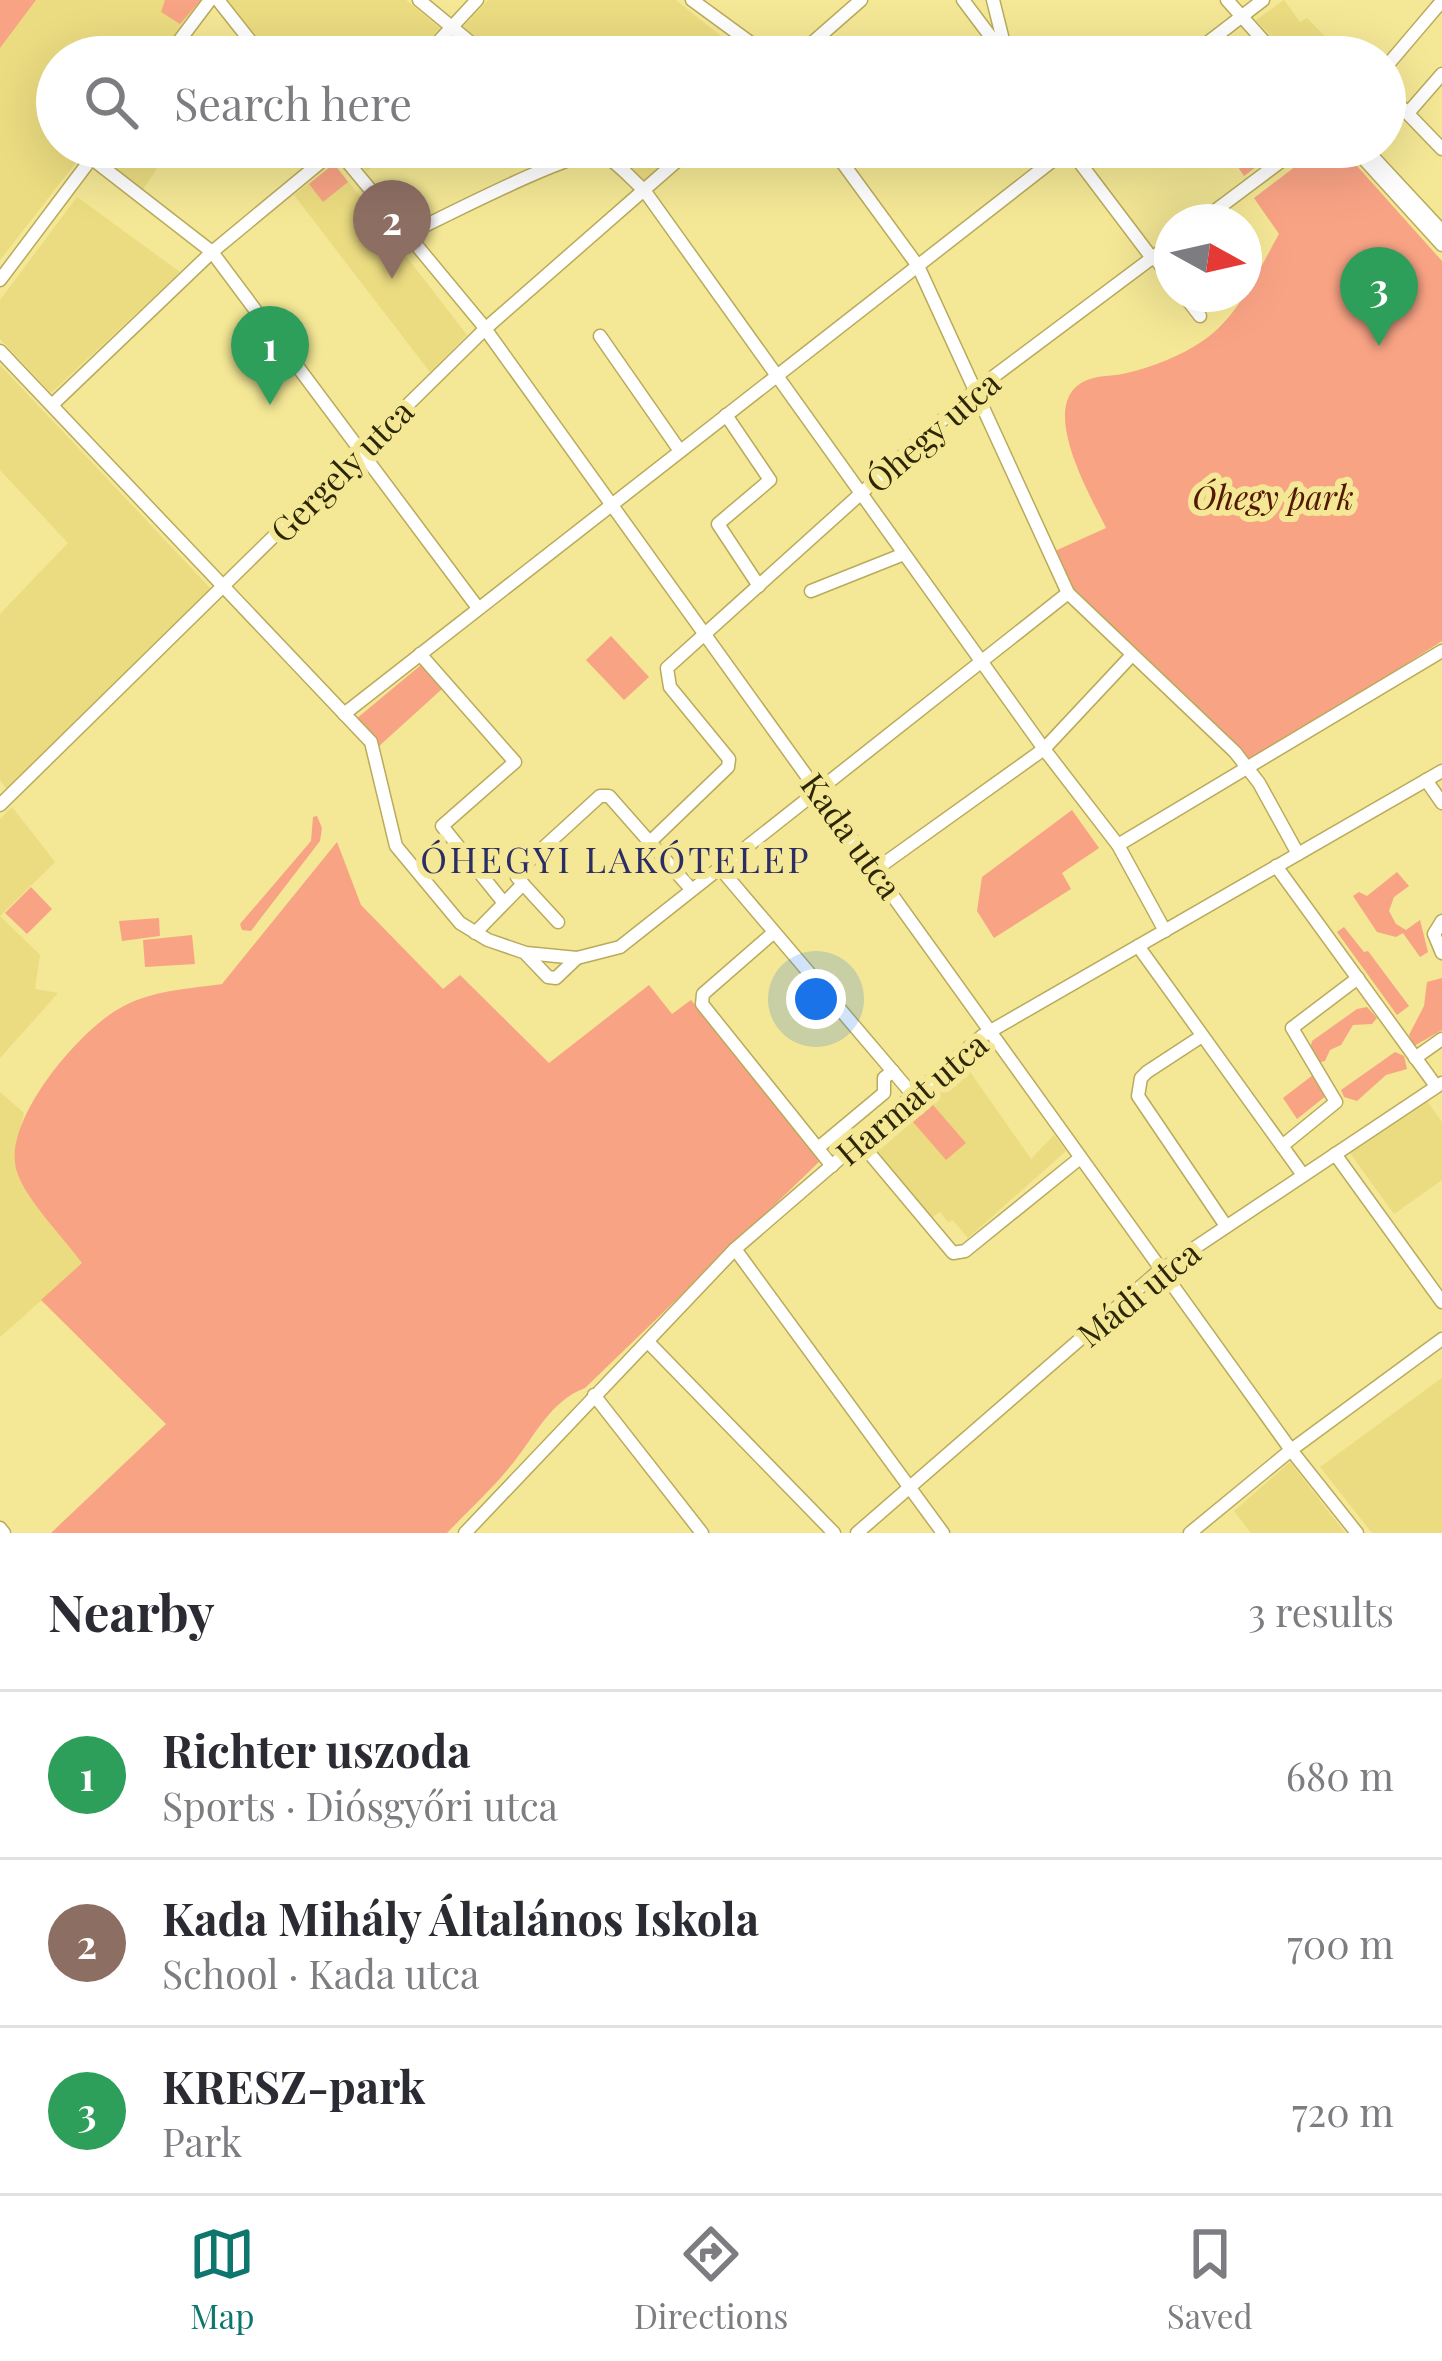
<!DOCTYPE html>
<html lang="en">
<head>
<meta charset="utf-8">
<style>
	:root { --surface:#fff; --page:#f2f2f3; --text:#2b2b33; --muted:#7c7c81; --line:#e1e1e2; --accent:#0f766e }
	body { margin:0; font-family:"Playfair Display",serif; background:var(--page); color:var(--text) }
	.compass { position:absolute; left:1154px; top:204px; width:108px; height:108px; border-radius:50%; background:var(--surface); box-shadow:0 12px 48px #0002; rotate:98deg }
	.you { position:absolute; left:816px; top:999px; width:42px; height:42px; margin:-30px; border:9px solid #fff; border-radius:50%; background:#1a73e8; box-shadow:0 0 0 18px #1a73e833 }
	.badge { display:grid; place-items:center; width:78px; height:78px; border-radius:50%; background:var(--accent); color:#fff; font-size:39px; font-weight:700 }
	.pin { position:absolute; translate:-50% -99px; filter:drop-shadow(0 3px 6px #0008) }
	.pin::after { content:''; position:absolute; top:63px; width:42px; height:36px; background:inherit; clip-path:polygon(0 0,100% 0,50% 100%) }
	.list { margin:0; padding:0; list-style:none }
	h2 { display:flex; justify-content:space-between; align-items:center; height:156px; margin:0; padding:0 48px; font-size:51px }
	h2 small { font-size:39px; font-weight:400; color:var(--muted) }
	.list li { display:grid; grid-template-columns:78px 1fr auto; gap:36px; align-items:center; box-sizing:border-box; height:168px; padding:0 48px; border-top:3px solid var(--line) }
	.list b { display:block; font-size:45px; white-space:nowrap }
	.list p { margin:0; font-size:39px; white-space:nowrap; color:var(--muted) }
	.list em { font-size:39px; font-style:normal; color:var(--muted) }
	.icon { flex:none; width:66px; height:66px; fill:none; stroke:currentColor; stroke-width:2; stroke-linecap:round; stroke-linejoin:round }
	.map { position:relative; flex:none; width:1442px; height:1533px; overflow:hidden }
	.search { position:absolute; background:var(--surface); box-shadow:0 12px 48px #0002; left:36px; right:36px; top:36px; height:132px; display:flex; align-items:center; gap:30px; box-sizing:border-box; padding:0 42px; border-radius:66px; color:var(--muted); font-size:45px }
	.sheet { height:660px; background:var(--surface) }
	nav { display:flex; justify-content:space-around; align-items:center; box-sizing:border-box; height:168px; border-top:3px solid var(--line); background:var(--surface); font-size:33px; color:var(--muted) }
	nav a { display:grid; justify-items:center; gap:6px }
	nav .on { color:var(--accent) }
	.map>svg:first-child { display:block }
	.built { fill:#ebdc81 }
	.green { fill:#f9a385 }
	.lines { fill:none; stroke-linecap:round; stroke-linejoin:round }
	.minor-casing { stroke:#b9ab5b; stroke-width:15 }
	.minor { stroke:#fff; stroke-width:12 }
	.labels { text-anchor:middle; stroke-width:12; stroke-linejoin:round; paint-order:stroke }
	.street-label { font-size:33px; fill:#2c2604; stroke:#f4e795 }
	.park-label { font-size:33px; font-style:italic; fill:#521802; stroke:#f4e795 }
	.neighbourhood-label { font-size:36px; letter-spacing:3px; fill:#2c2c66; stroke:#f4e795 }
</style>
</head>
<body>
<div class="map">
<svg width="1442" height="1533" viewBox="0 0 1442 1533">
	<rect width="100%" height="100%" fill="#f4e795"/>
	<g class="built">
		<path d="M0,0H202L158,57H57V147H88L0,260Z"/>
		<path d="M227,0H406L440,28L412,57H274Z"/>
		<path d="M488,0H676L747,57H498L463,27Z"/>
		<path d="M1284,0L1300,22L1307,18L1345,57H1291L1256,20Z"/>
		<path d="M115,147H127L157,169L143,189L105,161Z"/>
		<path d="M353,147H398L367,171L349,151Z"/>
		<path d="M603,147H684L644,182Z"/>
		<path d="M334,163L467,335L430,372L294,195Z"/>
		<path d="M77,197L180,272L51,393L0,339V300Z"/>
		<path d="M0,365L211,589L8,791L0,780V614L68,543L0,470Z"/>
		<path d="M12,807L55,862L0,916L40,955L35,989L58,993L0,1058V819Z"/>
		<path d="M966,1066L1031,1159L1054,1135L1066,1151L968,1238L953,1220L948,1222L940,1212L930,1219L873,1150Z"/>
		<path d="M0,1092L24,1113L15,1152L27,1190L83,1263L0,1337Z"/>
		<path d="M1427,1101L1442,1122V1180L1394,1214L1350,1153Z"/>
		<path d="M1442,1378V1533H1372L1320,1467Z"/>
		<path d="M1290,1462L1345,1533H1251L1234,1511Z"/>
	</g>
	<g class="green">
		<path d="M0,0H36L0,48Z"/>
		<path d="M165,0H201L180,24L161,12Z"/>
		<path d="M1225,147H1282L1244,176Z"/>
		<path d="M1321,147H1340L1442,261V641L1251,763L1071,591L1055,551L1106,528C1091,496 1032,398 1090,379C1102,375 1115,376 1127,373C1152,367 1183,355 1204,340C1239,316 1259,269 1279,234L1254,198Z"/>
		<path d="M334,164L348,182L323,202L309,184Z"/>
		<path d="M611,636L649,677L624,700L586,660Z"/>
		<path d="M421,665L442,689L378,747L356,719Z"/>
		<path d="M1072,810L1099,848L1062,873L1071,889L994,938L977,911L982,877Z"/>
		<path d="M317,816L322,828L320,841L251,931L242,930L240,924L311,841L313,817Z"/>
		<path d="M337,842L361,905L443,989L460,975L549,1063L649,985L672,1014L691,1000L821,1160L585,1388C550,1401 535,1436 513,1463C493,1488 469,1510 447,1533H51L166,1424L41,1300L82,1263C64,1238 26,1200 17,1172C0,1122 81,1028 122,1007C153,990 188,989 222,984Z"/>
		<path d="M1397,872L1409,886L1394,897L1389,911L1396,924L1406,930L1420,920L1428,952L1420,957L1403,933L1396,937L1377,932L1353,896L1359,892L1367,896Z"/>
		<path d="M31,887L52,909L27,934L5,913Z"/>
		<path d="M159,918L160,936L122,941L119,921Z"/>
		<path d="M1344,927L1364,952L1368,951L1409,1006L1397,1015L1337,932Z"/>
		<path d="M192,935L195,964L145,967L143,940Z"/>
		<path d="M1442,978V1030L1414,1046L1409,1035L1424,1006L1427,982Z"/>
		<path d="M1367,1007L1377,1018L1372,1024L1353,1025L1341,1045L1330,1050L1325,1061L1317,1063L1309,1055L1312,1041L1357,1009Z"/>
		<path d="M1395,1052L1404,1056L1407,1069L1386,1075L1357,1101L1344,1097L1341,1090Z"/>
		<path d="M1313,1075L1327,1095L1297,1119L1283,1098Z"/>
		<path d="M933,1105L966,1143L946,1160L913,1122Z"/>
	</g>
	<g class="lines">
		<g class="minor-casing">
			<g id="minor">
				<path d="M218,0L263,57"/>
				<path d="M419,0L488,57"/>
				<path d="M692,0L770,57"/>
				<path d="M963,0L1006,57"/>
				<path d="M993,0L1005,48L1002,52"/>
				<path d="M1227,0L1278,57"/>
				<path d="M167,57L210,0"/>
				<path d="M424,57L477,0"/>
				<path d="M796,57L861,0"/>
				<path d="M1189,57L1263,0"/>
				<path d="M1385,68L1442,1"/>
				<path d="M1385,90L1442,149"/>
				<path d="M1408,113L1442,74"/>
				<path d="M335,147L481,323L1291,1450L1357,1533"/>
				<path d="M831,147L918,266L1068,593L1235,752L1259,783L1298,854"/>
				<path d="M1068,147L1152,258"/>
				<path d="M1353,147L1442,245"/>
				<path d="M1364,147L1442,231"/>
				<path d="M91,158L212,252L478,608"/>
				<path d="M1200,222L1300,147"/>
				<path d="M408,234C438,220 575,148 600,154C614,158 632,180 644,190L1044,749L1118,845L1165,931"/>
				<path d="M1154,257L1172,280"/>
				<path d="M0,280L100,147"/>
				<path d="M1183,294L1200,316"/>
				<path d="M600,336L680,451"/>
				<path d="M0,351L371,742L396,846L460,923L488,940L526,953L577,958L620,947L1068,593"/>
				<path d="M52,405L212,252L339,147"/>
				<path d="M726,415L770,480L718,524L759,586"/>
				<path d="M811,591L904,554"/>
				<path d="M420,654L515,762L442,826L504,903"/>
				<path d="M344,714L1070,147"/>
				<path d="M1426,780L1442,803"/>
				<path d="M0,805L485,329L693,147"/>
				<path d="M651,841L728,767L729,759L670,687L667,668L977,389L1172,243"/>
				<path d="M1118,845L1442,651"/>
				<path d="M1276,866L1436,1086"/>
				<path d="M719,867L913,1095"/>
				<path d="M875,870L1044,749L1132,655"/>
				<path d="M523,884L558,922"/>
				<path d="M1442,921L1434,934L1442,953"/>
				<path d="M475,933L523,884L517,877L519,870L600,796H609L691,889"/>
				<path d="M773,933L703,994L702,1004L832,1166"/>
				<path d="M1138,946L1303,1175"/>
				<path d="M526,954L548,977L556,978L577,958"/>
				<path d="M1202,1036L1147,1072L1141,1078L1138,1096L1226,1226"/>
				<path d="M1415,1058L1442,1039"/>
				<path d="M860,1142L953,1253L965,1251L1080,1158"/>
				<path d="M1282,1146L1336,1102L1292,1028L1358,978"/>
				<path d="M818,1148L884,1093V1078L893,1071"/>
				<path d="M1335,1154L1442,1302"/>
				<path d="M735,1249L943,1533"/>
				<path d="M649,1343L834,1533"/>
				<path d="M594,1395L702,1533"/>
				<path d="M0,1528L4,1533"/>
				<path d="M465,1533L735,1249L982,1036L1442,771"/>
				<path d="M857,1533L1154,1275L1442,1083"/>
				<path d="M1190,1533L1291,1450L1442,1339"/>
			</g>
		</g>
		<use href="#minor" class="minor"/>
	</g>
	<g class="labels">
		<g class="street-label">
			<text transform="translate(933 432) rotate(-41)" y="12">Óhegy utca</text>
			<text transform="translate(342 471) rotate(-45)" y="12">Gergely utca</text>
			<text transform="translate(851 836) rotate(54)" y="12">Kada utca</text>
			<text transform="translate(912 1099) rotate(-40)" y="12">Harmat utca</text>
			<text transform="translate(1139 1294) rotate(-39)" y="12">Mádi utca</text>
		</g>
		<g class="park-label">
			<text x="1273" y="510">Óhegy park</text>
		</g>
		<g class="neighbourhood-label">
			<text x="616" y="873">ÓHEGYI LAKÓTELEP</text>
		</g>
	</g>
</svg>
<svg class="compass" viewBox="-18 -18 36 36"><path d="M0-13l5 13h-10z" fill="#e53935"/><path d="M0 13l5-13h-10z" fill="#7c7c81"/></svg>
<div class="you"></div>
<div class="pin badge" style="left:270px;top:405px;background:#2e9e5b">1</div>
<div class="pin badge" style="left:392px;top:279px;background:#8d6e63">2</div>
<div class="pin badge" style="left:1379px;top:346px;background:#2e9e5b">3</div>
<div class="search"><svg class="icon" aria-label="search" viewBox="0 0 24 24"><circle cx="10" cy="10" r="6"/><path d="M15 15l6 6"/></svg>Search here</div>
</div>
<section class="sheet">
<h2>Nearby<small>3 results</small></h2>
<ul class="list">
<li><span class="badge" style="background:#2e9e5b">1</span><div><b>Richter uszoda</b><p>Sports · Diósgyőri utca</p></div><em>680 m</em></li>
<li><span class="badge" style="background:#8d6e63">2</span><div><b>Kada Mihály Általános Iskola</b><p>School · Kada utca</p></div><em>700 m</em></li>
<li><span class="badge" style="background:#2e9e5b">3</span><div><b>KRESZ-park</b><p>Park</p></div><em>720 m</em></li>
</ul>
</section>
<nav>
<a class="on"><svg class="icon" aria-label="map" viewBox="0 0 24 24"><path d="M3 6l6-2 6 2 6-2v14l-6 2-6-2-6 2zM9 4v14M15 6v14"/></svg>Map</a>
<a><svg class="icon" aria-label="directions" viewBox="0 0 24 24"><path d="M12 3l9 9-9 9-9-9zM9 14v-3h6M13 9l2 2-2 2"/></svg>Directions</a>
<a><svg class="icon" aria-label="saved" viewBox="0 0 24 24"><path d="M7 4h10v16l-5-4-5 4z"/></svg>Saved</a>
</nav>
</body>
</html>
